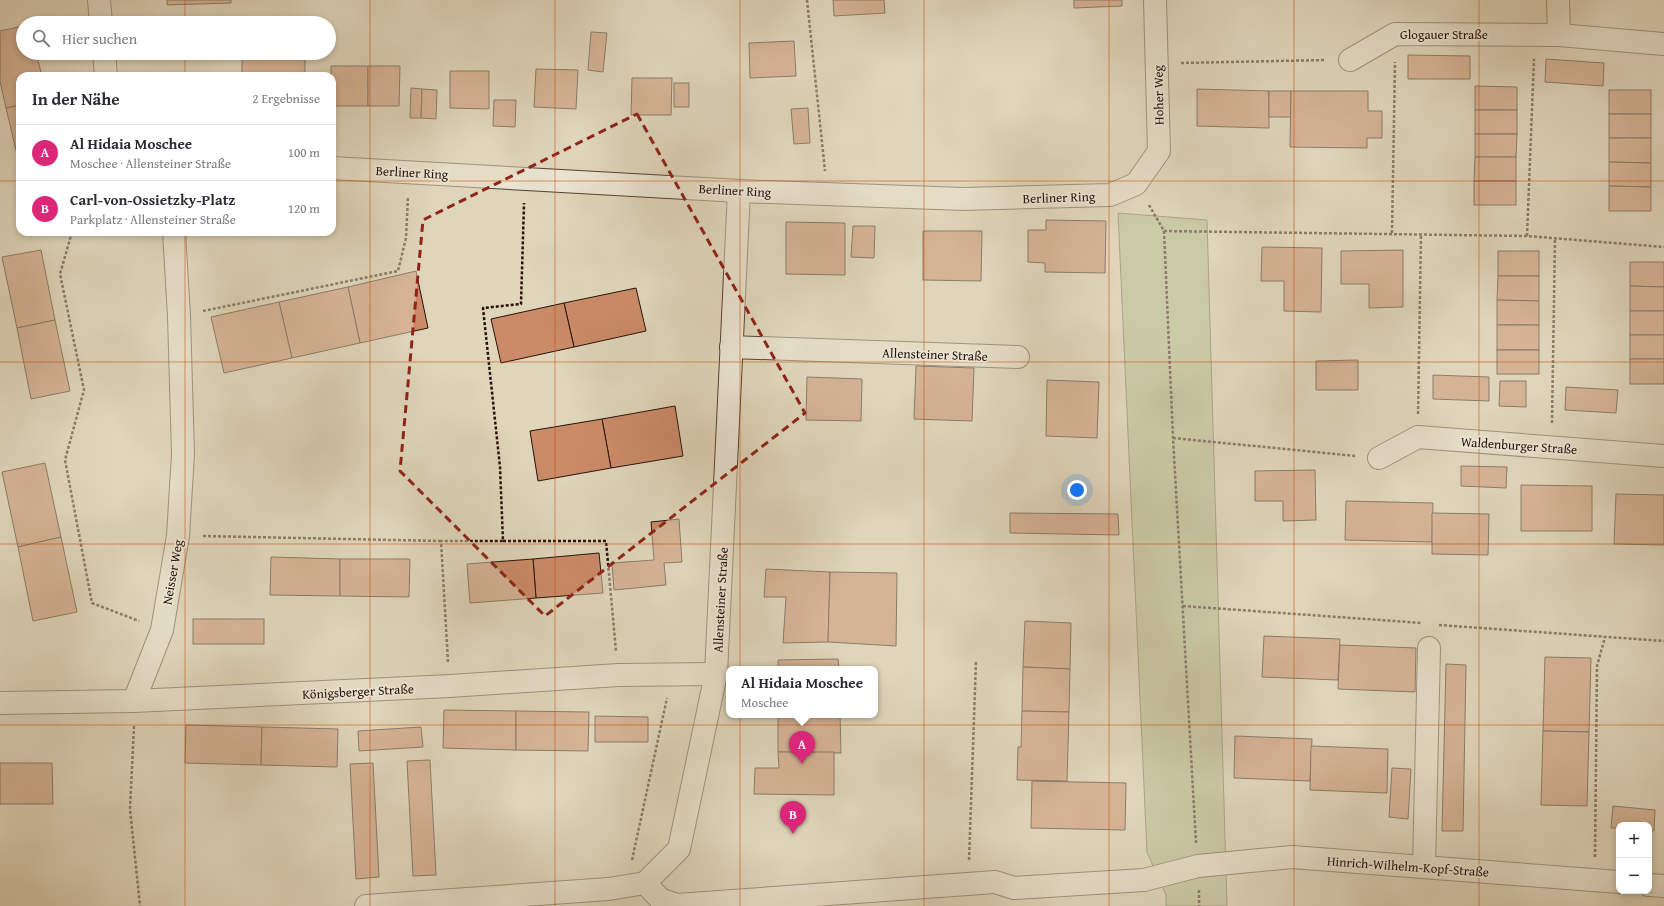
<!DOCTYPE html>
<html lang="de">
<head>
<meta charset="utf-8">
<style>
	:root { --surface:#fff; --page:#f2f2f3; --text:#2b2b33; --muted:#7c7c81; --line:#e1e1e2; --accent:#db2777 }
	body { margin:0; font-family:"Gentium Book Plus",serif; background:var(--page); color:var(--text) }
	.controls { position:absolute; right:12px; bottom:12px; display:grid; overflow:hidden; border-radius:8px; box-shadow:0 2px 6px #0003 }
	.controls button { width:36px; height:36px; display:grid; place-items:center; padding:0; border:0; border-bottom:1px solid var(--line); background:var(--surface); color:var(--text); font:20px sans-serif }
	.you { position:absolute; left:1077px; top:490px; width:14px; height:14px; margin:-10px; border:3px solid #fff; border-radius:50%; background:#1a73e8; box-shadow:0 0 0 6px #1a73e833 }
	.badge { display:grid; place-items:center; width:26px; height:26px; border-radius:50%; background:var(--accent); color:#fff; font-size:13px; font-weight:700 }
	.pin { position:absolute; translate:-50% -33px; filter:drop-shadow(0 1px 2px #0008) }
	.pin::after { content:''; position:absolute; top:21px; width:14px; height:12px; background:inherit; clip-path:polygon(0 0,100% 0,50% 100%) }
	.popup { position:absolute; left:726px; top:666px; width:152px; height:52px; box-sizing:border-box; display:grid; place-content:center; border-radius:8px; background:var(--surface); filter:drop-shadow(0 1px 3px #0005); font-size:13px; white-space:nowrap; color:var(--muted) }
	.popup b { font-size:15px; color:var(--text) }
	.popup::after { content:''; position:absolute; left:50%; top:100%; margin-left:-8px; border:8px solid transparent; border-top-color:var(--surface) }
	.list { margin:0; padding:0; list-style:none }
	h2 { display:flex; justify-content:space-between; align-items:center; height:52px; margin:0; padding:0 16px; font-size:17px }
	h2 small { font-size:13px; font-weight:400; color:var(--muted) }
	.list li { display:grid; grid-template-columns:26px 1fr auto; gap:12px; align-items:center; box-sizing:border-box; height:56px; padding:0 16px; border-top:1px solid var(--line) }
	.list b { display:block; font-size:15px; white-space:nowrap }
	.list p { margin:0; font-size:13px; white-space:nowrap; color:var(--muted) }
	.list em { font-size:13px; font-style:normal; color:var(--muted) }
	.icon { flex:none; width:22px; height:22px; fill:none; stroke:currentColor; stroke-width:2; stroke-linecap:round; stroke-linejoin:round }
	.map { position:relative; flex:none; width:1664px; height:906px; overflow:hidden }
	.search { position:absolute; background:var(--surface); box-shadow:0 2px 6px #0003; left:16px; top:16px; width:320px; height:44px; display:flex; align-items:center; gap:10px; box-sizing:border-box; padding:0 14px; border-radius:22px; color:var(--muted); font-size:15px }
	.panel { position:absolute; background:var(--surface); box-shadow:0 2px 6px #0003; left:16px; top:72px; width:320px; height:164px; border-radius:12px }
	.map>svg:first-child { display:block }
	.green { fill:#b3bd8f; stroke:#6d674c }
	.building { fill:#cb8b68; stroke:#27110a }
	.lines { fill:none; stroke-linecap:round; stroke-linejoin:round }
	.minor-casing { stroke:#554236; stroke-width:24 }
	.path { stroke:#27110a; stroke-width:2.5; stroke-dasharray:3 2; stroke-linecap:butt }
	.minor { stroke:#eae4d2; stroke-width:22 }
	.marked { fill:none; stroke:#8f2418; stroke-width:3; stroke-dasharray:8 5; stroke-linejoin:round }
	.grid { fill:none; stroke:#cb4e0c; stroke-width:1; stroke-opacity:0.55 }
	.labels { text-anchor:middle; stroke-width:3.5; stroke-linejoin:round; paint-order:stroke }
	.street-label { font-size:13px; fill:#27110a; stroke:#eae4d2 }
</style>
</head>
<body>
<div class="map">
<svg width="1664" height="906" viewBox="0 0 1664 906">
	<rect width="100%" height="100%" fill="#dfd6ba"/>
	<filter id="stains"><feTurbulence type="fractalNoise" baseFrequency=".005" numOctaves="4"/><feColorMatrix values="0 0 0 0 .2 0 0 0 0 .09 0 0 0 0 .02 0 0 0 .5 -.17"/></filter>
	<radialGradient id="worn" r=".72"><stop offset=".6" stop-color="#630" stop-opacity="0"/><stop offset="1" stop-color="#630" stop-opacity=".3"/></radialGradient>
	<path class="green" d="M1118,213L1207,220L1227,906H1166V895L1147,852Z"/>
	<g class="building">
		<path d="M167,0H231V3L167,5Z"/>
		<path d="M833,0H884L885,13L834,16Z"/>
		<path d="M1074,0H1122V6L1074,8Z"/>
		<path d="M23,26V53H36L42,76H20V105L6,108L0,81V31Z"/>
		<path d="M591,32L607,33L603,72L588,70Z"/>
		<path d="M794,41L796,76L750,78L749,43Z"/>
		<path d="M1408,55L1470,56V79H1408Z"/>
		<path d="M242,57L305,58V76H242Z"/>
		<path d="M1546,59L1604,63L1603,86L1545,82Z"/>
		<path d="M331,66H368V106H332Z"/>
		<path d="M368,66H400L399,106H368Z"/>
		<path d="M536,69L578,70L576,109L534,107Z"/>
		<path d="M450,71H489V109L450,108Z"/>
		<path d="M632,78H672L671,115H631Z"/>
		<rect x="674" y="83" width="15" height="24"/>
		<path d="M1475,86L1517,87V110H1475Z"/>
		<path d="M411,88L422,89L421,118H410Z"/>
		<path d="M422,89L437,90L436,119L421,118Z"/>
		<path d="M1197,89L1269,91V128L1197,126Z"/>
		<rect x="1609" y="90" width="42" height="24"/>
		<rect x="1269" y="91" width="22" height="26"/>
		<path d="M1291,91H1368V111H1382V138H1367V148L1290,147Z"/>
		<path d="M494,100H516L515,127L493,126Z"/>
		<path d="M20,105V167L6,108Z"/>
		<path d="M808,108L810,143L794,144L791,109Z"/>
		<rect x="1475" y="110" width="42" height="24"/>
		<rect x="1609" y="114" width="42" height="24"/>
		<path d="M1475,134H1517L1516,157H1475Z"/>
		<path d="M1609,138H1651V163L1609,162Z"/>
		<path d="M1475,157H1516V181H1474Z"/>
		<path d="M1609,162L1651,163V187L1609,186Z"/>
		<rect x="1474" y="181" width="42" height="24"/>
		<path d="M1609,186L1651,187V211H1609Z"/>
		<path d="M1046,220L1106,221L1105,273L1045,272V263L1028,262V230H1046Z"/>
		<path d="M786,222L845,223V275L786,274Z"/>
		<path d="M853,226H875L874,258L851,257Z"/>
		<path d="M923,231H982L981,281L923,280Z"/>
		<path d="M1262,247L1322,248L1321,312L1284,311V281H1261Z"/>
		<path d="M41,250L55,320L17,328L2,257Z"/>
		<path d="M1403,250V307L1369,308V284H1341V251Z"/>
		<rect x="1498" y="251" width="41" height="25"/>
		<path d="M1630,262H1664V287L1630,286Z"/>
		<path d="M416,271L428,328L360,343L348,287Z"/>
		<path d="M1498,276H1539V301L1497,300Z"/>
		<path d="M1630,286L1664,287V311H1630Z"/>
		<path d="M348,287L360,343L292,358L279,302Z"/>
		<path d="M636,288L646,331L574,347L564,303Z"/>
		<path d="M1497,300L1539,301V325H1497Z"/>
		<path d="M279,302L292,358L224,373L211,317Z"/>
		<path d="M564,303L574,347L501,363L491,319Z"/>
		<rect x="1630" y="311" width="34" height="24"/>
		<path d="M55,320L70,391L31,399L17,328Z"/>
		<rect x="1497" y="325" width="42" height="25"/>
		<rect x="1630" y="335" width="34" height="24"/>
		<rect x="1497" y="350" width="42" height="24"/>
		<rect x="1630" y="359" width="34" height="25"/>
		<path d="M1358,360V390H1316V361Z"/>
		<path d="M916,366L974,368L972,421L914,419Z"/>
		<path d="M1433,375L1489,377V401L1433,399Z"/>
		<path d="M807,377L862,379L861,421L806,420Z"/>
		<path d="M1047,380L1099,382L1097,438L1046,436Z"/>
		<path d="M1500,381H1526V407L1499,406Z"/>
		<path d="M1566,387L1618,390L1616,413L1565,410Z"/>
		<path d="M675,406L683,456L611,468L602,419Z"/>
		<path d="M602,419L611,468L538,481L530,431Z"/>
		<path d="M45,463L61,537L18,547L2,472Z"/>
		<path d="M1461,466L1507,467L1506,488L1461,486Z"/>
		<path d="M1315,470L1316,520L1283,521V501H1255V471Z"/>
		<path d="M1521,485L1592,486V531H1521Z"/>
		<path d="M1616,494L1664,495V545L1614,544Z"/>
		<path d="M1346,501L1433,503L1432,542L1345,540Z"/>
		<path d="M1010,513L1118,514L1119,535L1010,533Z"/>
		<path d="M1432,513L1489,514L1488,555L1432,554Z"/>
		<path d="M679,519L682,562L664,563L666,585L614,590L612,563L654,560L651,522Z"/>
		<path d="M61,537L77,612L33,621L18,547Z"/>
		<path d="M599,553L603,593L536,598L533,559Z"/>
		<path d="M271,557L340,559V596L270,595Z"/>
		<path d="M340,559H410L409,597L340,596Z"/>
		<path d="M533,559L536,598L470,603L467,564Z"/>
		<path d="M766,569L830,572L828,642L783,643L786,597H764Z"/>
		<path d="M830,572L897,573L896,646L828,642Z"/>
		<rect x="193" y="619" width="71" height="25"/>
		<path d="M1025,621L1071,623L1070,669L1023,667Z"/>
		<path d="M1264,636L1340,639L1338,680L1262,677Z"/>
		<path d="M1340,645L1416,648L1415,692L1338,689Z"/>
		<path d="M1545,657L1591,658L1589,732L1543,731Z"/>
		<path d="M838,659L839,669H778V660Z"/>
		<path d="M1446,664L1466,665L1463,831H1442Z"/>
		<path d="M1023,667L1070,669L1069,712L1022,711Z"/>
		<path d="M444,710L516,711V750L443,748Z"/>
		<path d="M516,711L589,712L588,751L516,750Z"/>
		<path d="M1022,711L1069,712L1067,781L1017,780L1018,747H1021Z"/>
		<path d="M778,715H840L841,753L778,752Z"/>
		<path d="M595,716L648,717V742H595Z"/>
		<path d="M186,725L262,727L261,765L185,763Z"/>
		<path d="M262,727L338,729L337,767L261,765Z"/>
		<path d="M421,727L423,747L359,751L358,731Z"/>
		<path d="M1543,731L1589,732L1587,806L1541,805Z"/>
		<path d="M1235,736L1312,739L1310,781L1234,778Z"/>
		<path d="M1311,746L1388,749L1387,793L1310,790Z"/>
		<path d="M778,752H834V795L754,794L755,768H779Z"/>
		<path d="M430,760L436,875L413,876L407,761Z"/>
		<path d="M0,763H52L53,804H0Z"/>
		<path d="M373,763L379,877L356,879L350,764Z"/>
		<path d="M1392,768L1411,769L1408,819L1389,817Z"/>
		<path d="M1032,781L1126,783L1125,830L1031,828Z"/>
		<path d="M1613,806L1655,810L1654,831H1649V825H1619V828H1611Z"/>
	</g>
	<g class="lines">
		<g class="minor-casing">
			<g id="minor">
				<path d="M99,0L101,23"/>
				<path d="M1558,0L1559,35"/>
				<path d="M104,53L106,76"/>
				<path d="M1350,60L1395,34L1559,35L1664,44"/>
				<path d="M332,168L739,191L964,199L1110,195L1136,184L1159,151L1155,0"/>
				<path d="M731,347L1018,357"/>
				<path d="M1379,458L1418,437L1664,456"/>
				<path d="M134,701L162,630L178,536L183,454L179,316L174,232"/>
				<path d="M0,703L134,701L450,686L618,675L716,674"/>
				<path d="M1424,867L1429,648"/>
				<path d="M645,883L660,899L677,905L995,882L1014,888L1144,880L1198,866L1292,857L1619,882"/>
				<path d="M645,883L679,849L716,674L739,191"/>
				<path d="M1649,885L1664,886"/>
				<path d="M366,906L609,889L645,883"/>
			</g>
		</g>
		<g class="path">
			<path d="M807,0L825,171"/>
			<path d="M1181,63L1326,60"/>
			<path d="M1149,205L1164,231L1173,438L1196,843"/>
			<path d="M1164,231L1527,236L1664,247"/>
			<path d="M72,232L60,274L84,390L65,460L92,603L139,621"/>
			<path d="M1392,233L1395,62"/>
			<path d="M1527,236L1534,59"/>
			<path d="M203,311L398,271L406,238L408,196"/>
			<path d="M1418,414L1421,234"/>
			<path d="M1552,423L1555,238"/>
			<path d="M1173,438L1356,456"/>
			<path d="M203,536L441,541"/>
			<path d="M503,541H606L616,651"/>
			<path d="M1183,606L1422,623"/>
			<path d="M1439,625L1664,641"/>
			<path d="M448,662L441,541H503L500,467L483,308L521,304L524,203"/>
			<path d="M134,726L130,809L140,906"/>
			<path d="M1595,857L1597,666L1605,637"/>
			<path d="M632,860L667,698"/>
			<path d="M969,860L976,661"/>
			<path d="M1199,890V906"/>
		</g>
		<use href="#minor" class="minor"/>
	</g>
	<path d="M0 0H1664V906H0ZM637,114L805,413L545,616L400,471L423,220Z" fill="#dfd6ba" fill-opacity=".55" fill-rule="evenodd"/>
	<path class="marked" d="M637,114L805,413L545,616L400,471L423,220Z"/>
	<path class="grid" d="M185,0V23M370,0V906M555,0V906M740,0V906M924,0V906M1109,0V906M1294,0V906M1479,0V906M185,53V76M0,181H20M332,181H1664M185,232V906M0,362H1664M0,544H1664M0,725H1664"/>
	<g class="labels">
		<g class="street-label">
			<text x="1444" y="39">Glogauer Straße</text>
			<text transform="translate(1158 95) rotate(-91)" y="5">Hoher Weg</text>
			<text transform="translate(412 172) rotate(3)" y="5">Berliner Ring</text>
			<text transform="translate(735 190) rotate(3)" y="5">Berliner Ring</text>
			<text transform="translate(1059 197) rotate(-2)" y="5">Berliner Ring</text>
			<text transform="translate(935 354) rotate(2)" y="5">Allensteiner Straße</text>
			<text transform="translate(1519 445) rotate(4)" y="5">Waldenburger Straße</text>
			<text transform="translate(172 572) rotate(-80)" y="5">Neisser Weg</text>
			<text transform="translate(720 600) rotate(-87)" y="5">Allensteiner Straße</text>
			<text transform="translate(358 691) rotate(-3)" y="5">Königsberger Straße</text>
			<text transform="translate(1408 866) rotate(4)" y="5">Hinrich-Wilhelm-Kopf-Straße</text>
		</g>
	</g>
	<rect width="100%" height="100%" filter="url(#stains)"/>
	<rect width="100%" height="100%" fill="url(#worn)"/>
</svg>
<div class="controls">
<button>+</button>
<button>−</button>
</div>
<div class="you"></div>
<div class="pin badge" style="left:802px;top:764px">A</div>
<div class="popup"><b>Al Hidaia Moschee</b>Moschee</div>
<div class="pin badge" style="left:793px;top:834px">B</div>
<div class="search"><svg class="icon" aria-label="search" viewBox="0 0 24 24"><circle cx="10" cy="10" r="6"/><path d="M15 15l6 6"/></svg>Hier suchen</div>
<section class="panel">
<h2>In der Nähe<small>2 Ergebnisse</small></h2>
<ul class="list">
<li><span class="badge">A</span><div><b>Al Hidaia Moschee</b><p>Moschee · Allensteiner Straße</p></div><em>100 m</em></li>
<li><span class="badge">B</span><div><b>Carl-von-Ossietzky-Platz</b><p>Parkplatz · Allensteiner Straße</p></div><em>120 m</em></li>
</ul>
</section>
</div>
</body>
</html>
